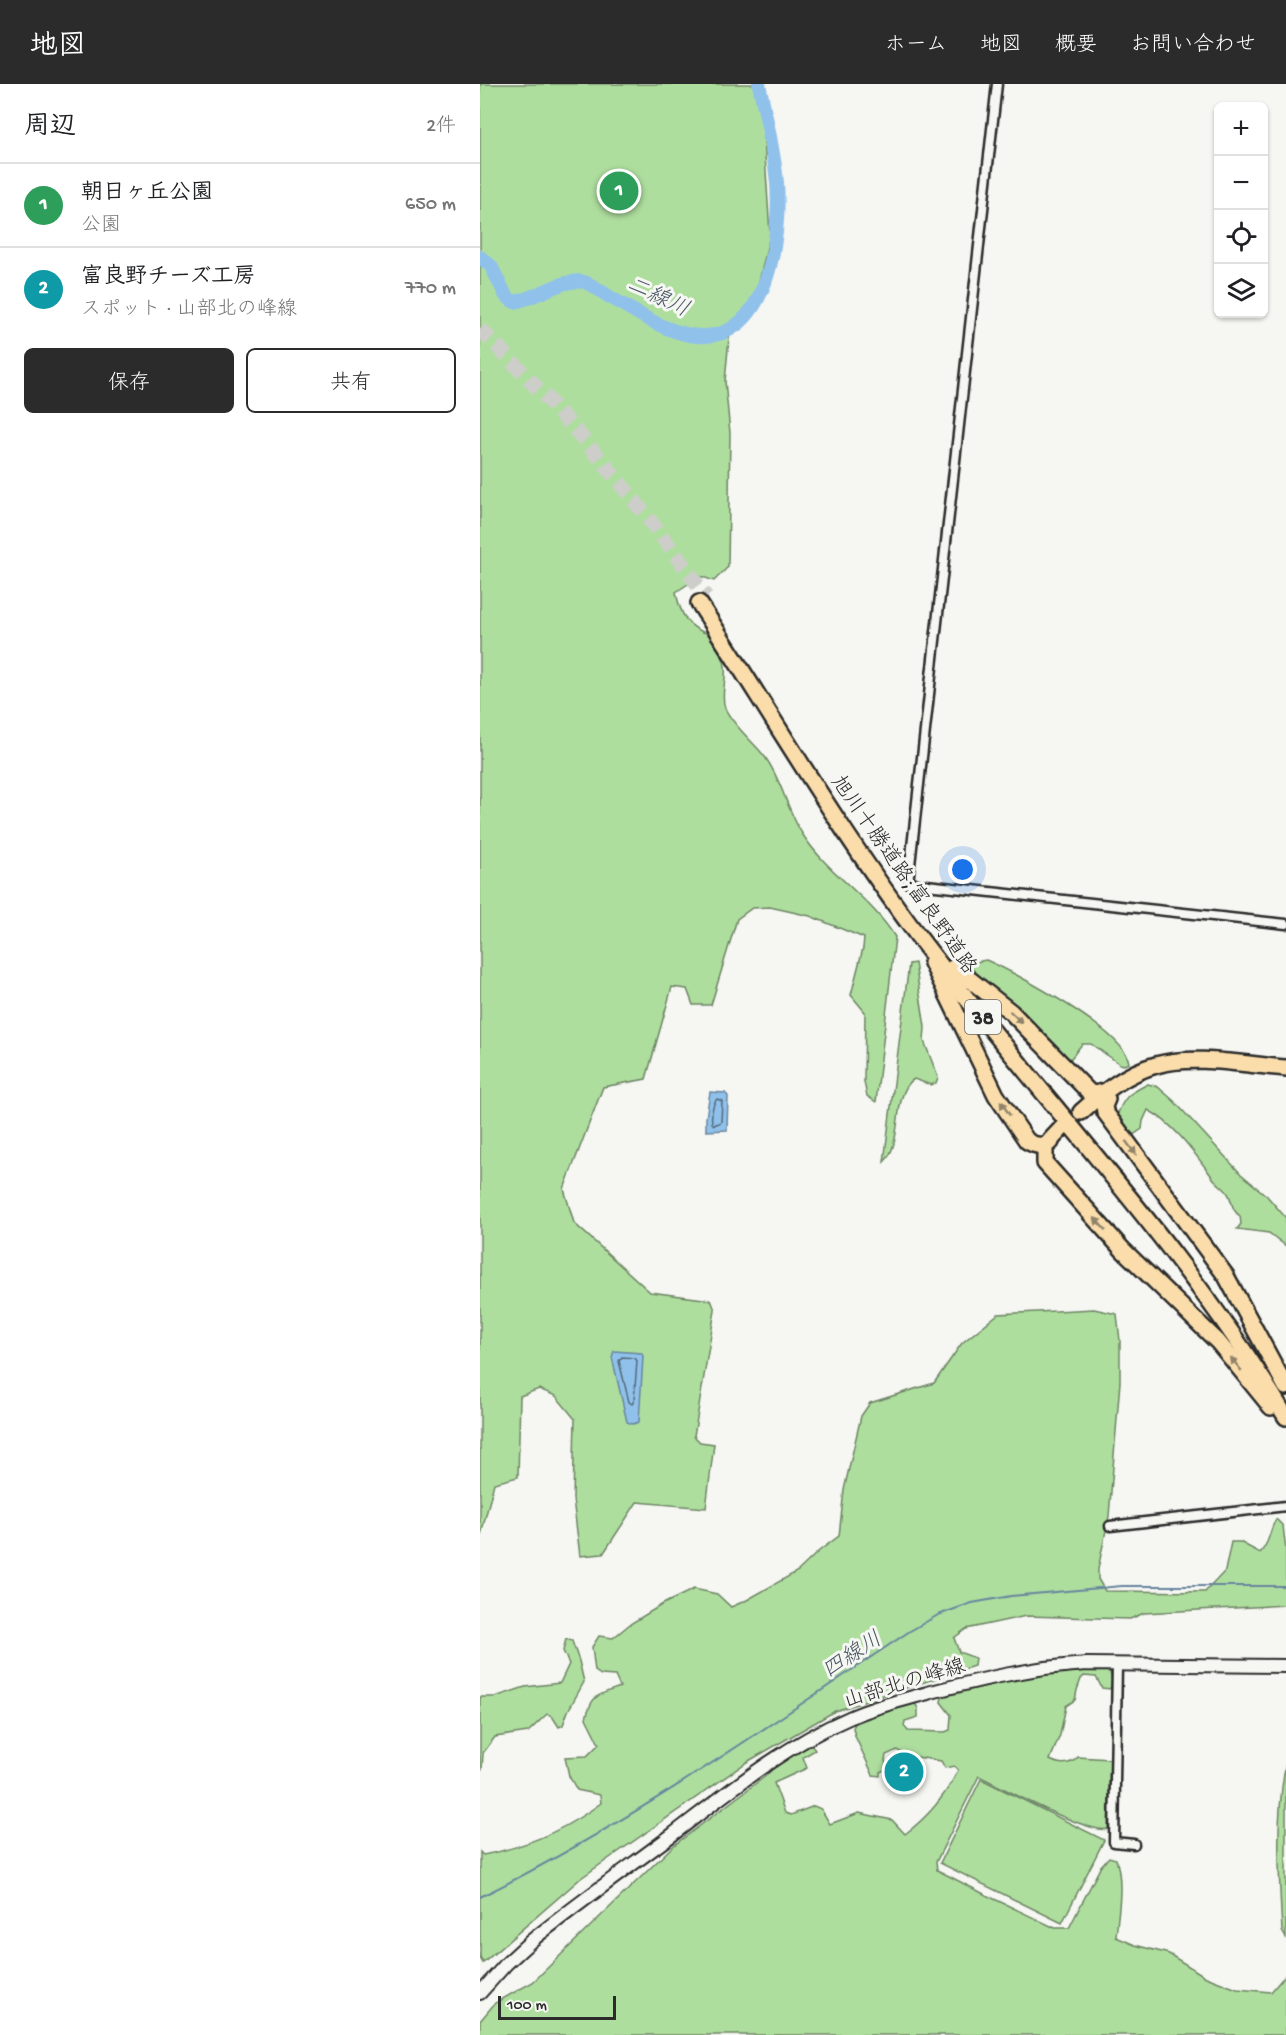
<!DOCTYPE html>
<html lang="ja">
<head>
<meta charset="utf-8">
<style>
	:root { --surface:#fff; --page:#f2f2f2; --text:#202124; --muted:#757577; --line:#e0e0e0; --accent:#2b2b2b }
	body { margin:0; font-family:"Gochi Hand","Klee One",sans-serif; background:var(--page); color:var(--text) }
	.controls { position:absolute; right:18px; top:18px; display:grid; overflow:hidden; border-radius:9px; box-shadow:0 2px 4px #0004 }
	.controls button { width:54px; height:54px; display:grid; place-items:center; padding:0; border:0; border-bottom:2px solid var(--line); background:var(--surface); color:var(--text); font:30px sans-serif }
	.scale { position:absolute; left:18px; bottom:15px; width:118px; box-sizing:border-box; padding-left:6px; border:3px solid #2b2b2b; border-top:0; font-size:16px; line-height:21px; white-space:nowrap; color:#2b2b2b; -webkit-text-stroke:4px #f6f6f2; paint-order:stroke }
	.you { position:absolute; left:483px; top:786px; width:21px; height:21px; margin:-15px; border:4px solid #fff; border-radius:50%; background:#1a73e8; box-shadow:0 0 0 9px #1a73e833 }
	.badge { display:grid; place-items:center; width:39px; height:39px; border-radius:50%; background:var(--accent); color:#fff; font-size:20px; font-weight:700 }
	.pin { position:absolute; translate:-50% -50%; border:3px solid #fff; box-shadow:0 2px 6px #0006 }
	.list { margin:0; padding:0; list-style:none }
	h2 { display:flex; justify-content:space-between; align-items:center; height:78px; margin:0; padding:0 24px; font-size:26px }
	h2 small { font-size:20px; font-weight:400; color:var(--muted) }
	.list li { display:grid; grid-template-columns:39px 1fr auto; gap:18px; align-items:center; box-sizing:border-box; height:84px; padding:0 24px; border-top:2px solid var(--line) }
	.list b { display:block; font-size:22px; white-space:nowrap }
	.list p { margin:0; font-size:20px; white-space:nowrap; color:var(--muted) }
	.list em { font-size:20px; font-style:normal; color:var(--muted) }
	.actions { display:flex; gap:12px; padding:18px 24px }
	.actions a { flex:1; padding:14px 0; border:2px solid var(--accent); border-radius:9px; text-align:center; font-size:21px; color:var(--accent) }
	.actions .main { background:var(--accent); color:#fff }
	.icon { flex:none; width:33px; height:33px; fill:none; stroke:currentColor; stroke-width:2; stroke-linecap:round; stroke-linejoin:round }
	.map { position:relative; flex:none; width:806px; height:1951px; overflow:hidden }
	header { display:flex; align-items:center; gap:36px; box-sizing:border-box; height:84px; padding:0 30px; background:var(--accent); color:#fff }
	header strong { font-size:28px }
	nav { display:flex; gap:33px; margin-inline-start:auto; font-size:21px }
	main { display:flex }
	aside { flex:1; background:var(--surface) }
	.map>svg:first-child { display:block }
	.green { fill:#aede9e; stroke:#6c8464; stroke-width:1.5 }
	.water { fill:#8fc1eb; stroke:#67859e; stroke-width:1.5 }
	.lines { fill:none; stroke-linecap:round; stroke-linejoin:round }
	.shore { stroke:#536778; stroke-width:1.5 }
	.stream { stroke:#67859e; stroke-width:2 }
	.river { stroke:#8fc1eb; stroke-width:14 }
	.motorway-tunnel { stroke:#cdcdca; stroke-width:15; stroke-dasharray:15 8; stroke-linecap:butt }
	.minor-casing { stroke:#2b2b2b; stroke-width:13 }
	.secondary-casing { stroke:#2b2b2b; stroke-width:16 }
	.motorway-casing { stroke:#2b2b2b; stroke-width:20 }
	.minor { stroke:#f6f6f2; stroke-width:8 }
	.secondary { stroke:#f6f6f2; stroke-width:12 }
	.motorway { stroke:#faddab; stroke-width:15 }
	.oneway { fill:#92846b }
	.labels { text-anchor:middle; stroke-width:6; stroke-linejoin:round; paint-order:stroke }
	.shield { fill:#f6f6f2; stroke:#686867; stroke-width:1.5 }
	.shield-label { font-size:20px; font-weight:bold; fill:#2b2b2b }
	.street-label { font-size:21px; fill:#2b2b2b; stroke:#f6f6f2 }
	.water-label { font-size:22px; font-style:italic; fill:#495865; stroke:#f6f6f2 }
</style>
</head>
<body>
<header>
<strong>地図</strong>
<nav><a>ホーム</a><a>地図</a><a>概要</a><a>お問い合わせ</a></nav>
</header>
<main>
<aside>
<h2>周辺<small>2件</small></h2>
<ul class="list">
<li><span class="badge" style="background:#2e9e5b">1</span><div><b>朝日ヶ丘公園</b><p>公園</p></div><em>650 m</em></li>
<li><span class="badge" style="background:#0f9aa8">2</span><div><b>富良野チーズ工房</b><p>スポット · 山部北の峰線</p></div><em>770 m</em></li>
</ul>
<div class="actions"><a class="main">保存</a><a>共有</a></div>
</aside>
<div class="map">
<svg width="806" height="1951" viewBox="0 0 806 1951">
	<rect width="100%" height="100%" fill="#f6f6f2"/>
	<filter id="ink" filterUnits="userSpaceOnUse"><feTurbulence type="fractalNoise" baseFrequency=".0167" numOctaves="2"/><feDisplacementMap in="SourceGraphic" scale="12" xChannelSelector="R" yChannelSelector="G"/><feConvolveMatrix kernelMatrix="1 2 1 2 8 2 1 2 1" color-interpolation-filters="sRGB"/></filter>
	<g filter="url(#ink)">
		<g class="green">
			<path d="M0,0H277L283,39L290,151L276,210L268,220L249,254L245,297L250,349L248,483L234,497L220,492L196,508C200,529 207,545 230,550C236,560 244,571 245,583C247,597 240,610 245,624C250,638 275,660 285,673C302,696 307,727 323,751C348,790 391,814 415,853L396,1018L387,1012L384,998L385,928L371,911L383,864L384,854L330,832L290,823L272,824L257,835L231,921H213L207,905L192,903L166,995L123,1003L84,1105L94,1139L170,1208L231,1216L235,1226L214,1352L220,1358L234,1360L226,1424L157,1418L123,1470L100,1472L93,1415L95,1335L76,1312L59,1305L40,1312L38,1393L14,1399L0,1455Z"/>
			<path d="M506,876C536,889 646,948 649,979L644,981L640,980L611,960H602L589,977L489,882L491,879Z"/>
			<path d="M435,879L445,943L444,957L458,993L456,999L451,1001L434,995C411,1010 424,1060 404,1078L429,880Z"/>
			<path d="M668,1000L678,1003L694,1017L761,1090L787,1112L806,1134V1162L789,1149L757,1145L761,1140L760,1132C750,1125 753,1116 747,1108C743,1103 737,1099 733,1094C715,1070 695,1040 668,1026L663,1037L662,1045L653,1051L636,1035C643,1013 648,1010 668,1000Z"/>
			<path d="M614,1225L637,1230L640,1257V1298L629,1432L618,1485V1495L625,1507L725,1508L745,1487L751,1458H760L780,1469C791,1457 788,1449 796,1435L803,1442L806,1467V1521L664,1529L650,1535L546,1532L486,1545L474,1554L479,1568L495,1574L494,1582L355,1627L267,1678L101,1794L3,1879L0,1874V1768L3,1771C46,1763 86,1745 121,1719L120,1711L97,1706L89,1692L85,1673L107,1672L119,1660L106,1634C112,1610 118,1611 140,1603L135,1592L121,1591L115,1587L112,1563L119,1552L133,1554L150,1540L183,1520L214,1505L237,1510L251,1523L267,1516L318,1487L339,1467L359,1452L364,1406L381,1332L390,1319L454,1299L482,1259L518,1230Z"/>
			<path d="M86,1555L92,1557L99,1577L104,1598L88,1627L83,1641L79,1643L72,1632L67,1630L48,1648L15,1653L3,1669L2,1685L0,1686V1613H15L45,1603L80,1599L89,1580L83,1567Z"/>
			<path d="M629,1584L632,1597L630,1605L622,1604L616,1593L604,1592L601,1595L597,1606L595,1616L586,1622L580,1651L570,1676C580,1681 590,1682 598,1673L630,1675L628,1745C610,1751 521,1703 499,1692L456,1778L457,1786L508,1812L575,1844H589L621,1782L629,1773L636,1775C644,1800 638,1828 636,1853L655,1861L689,1870L726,1893L757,1905L791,1908L806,1890V1951H0V1937L15,1919L53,1898L193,1762L287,1691L296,1681L331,1661L335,1666L323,1673L327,1684L294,1699L305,1729L311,1731L334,1722L341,1725L350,1740L379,1729L412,1736L425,1750C448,1733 466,1711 478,1686L474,1682L465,1684L461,1677L437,1673L433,1675L417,1666L406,1671L405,1676L407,1685L400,1688V1692L393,1691L375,1652L373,1644L376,1637L391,1629L434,1618L438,1624V1633L425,1637L424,1642L428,1647L465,1648L470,1646L471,1631L461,1618L462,1613L572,1586Z"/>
			<path d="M806,1678V1854L802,1847C799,1790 795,1734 806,1678Z"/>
			<path d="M501,1695L624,1756L582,1839L460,1779Z"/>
		</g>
		<g class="water">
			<path d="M230,1008L245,1009L248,1012L247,1046L226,1047V1034Z"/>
			<path d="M134,1267L162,1269L163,1273L159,1338L153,1340L147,1338L132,1273Z"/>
		</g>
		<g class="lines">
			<g class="shore">
				<path d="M237,1015L242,1017L241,1038L234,1041L232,1039C231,1032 232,1020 237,1015Z"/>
				<path d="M142,1273L155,1274L157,1277L154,1317L152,1320L149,1318L139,1277Z"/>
			</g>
			<path class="stream" d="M0,1813C152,1739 290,1640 430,1547L458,1531L492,1519L531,1512L642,1502H806"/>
			<path class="river" d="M0,173L11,182L26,212L34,218C55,215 84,193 104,198C112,200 121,208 128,212C153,226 181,246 210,251C288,265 301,153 297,99C294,66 286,33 279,0"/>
			<path class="motorway-tunnel" d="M0,245C83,327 159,417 226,513"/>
			<g class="minor-casing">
				<g id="minor">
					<path d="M517,0L428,799L806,840"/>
					<path d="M630,1442L806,1422"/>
					<path d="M637,1580L634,1758L654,1760"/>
				</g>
			</g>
			<g class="secondary-casing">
				<path id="secondary" d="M0,1909L27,1879L51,1857C97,1820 145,1786 192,1751C248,1708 304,1662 369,1634C395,1622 424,1616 451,1608C503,1595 554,1583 607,1580L806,1582"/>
			</g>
			<g class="motorway-casing">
				<g id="motorway">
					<path d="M219,519C291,630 359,746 438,852C560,1014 702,1159 806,1333"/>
					<path d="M452,879L516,1011L547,1057C556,1062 562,1063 571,1058"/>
					<path d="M474,883L531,928L609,1008L615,1010L623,1008"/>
					<path d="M627,1015L624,1022L625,1028L746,1192L806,1303"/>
					<path d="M601,1028C623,1008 647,989 676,981C714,970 766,981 806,984"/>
					<path d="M584,1042L565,1062V1079L643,1166L738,1258L791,1323"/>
				</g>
			</g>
			<use href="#minor" class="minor"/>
			<use href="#secondary" class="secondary"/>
			<use href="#motorway" class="motorway"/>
		</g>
		<defs><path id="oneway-solid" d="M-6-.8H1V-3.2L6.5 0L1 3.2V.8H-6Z" transform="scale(1.5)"/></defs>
		<g class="oneway">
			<use href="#oneway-solid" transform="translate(536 933) rotate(44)"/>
			<use href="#oneway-solid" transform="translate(525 1024) rotate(-124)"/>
			<use href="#oneway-solid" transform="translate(651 1064) rotate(53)"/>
			<use href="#oneway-solid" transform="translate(620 1140) rotate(-132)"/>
			<use href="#oneway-solid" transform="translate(756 1280) rotate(-129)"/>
		</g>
	</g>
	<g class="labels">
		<rect class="shield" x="485" y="916" width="36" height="34" rx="4.5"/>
		<g class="shield-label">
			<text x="503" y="940">38</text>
		</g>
		<g class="street-label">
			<text transform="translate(425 790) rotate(55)" y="7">旭川十勝道路;富良野道路</text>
			<text transform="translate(424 1598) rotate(-17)" y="7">山部北の峰線</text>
		</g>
		<g class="water-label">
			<text transform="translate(179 211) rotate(25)" y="8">二線川</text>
			<text transform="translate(371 1569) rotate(-33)" y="8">四線川</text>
		</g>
	</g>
</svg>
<div class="controls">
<button>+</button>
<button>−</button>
<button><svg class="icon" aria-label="locate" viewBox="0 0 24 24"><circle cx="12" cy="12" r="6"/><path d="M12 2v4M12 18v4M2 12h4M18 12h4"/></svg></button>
<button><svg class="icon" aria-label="layers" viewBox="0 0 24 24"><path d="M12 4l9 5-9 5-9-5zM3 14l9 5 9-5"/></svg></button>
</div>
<div class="scale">100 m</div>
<div class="you"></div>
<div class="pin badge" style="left:139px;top:107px;background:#2e9e5b">1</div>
<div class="pin badge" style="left:424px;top:1688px;background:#0f9aa8">2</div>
</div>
</main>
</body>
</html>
